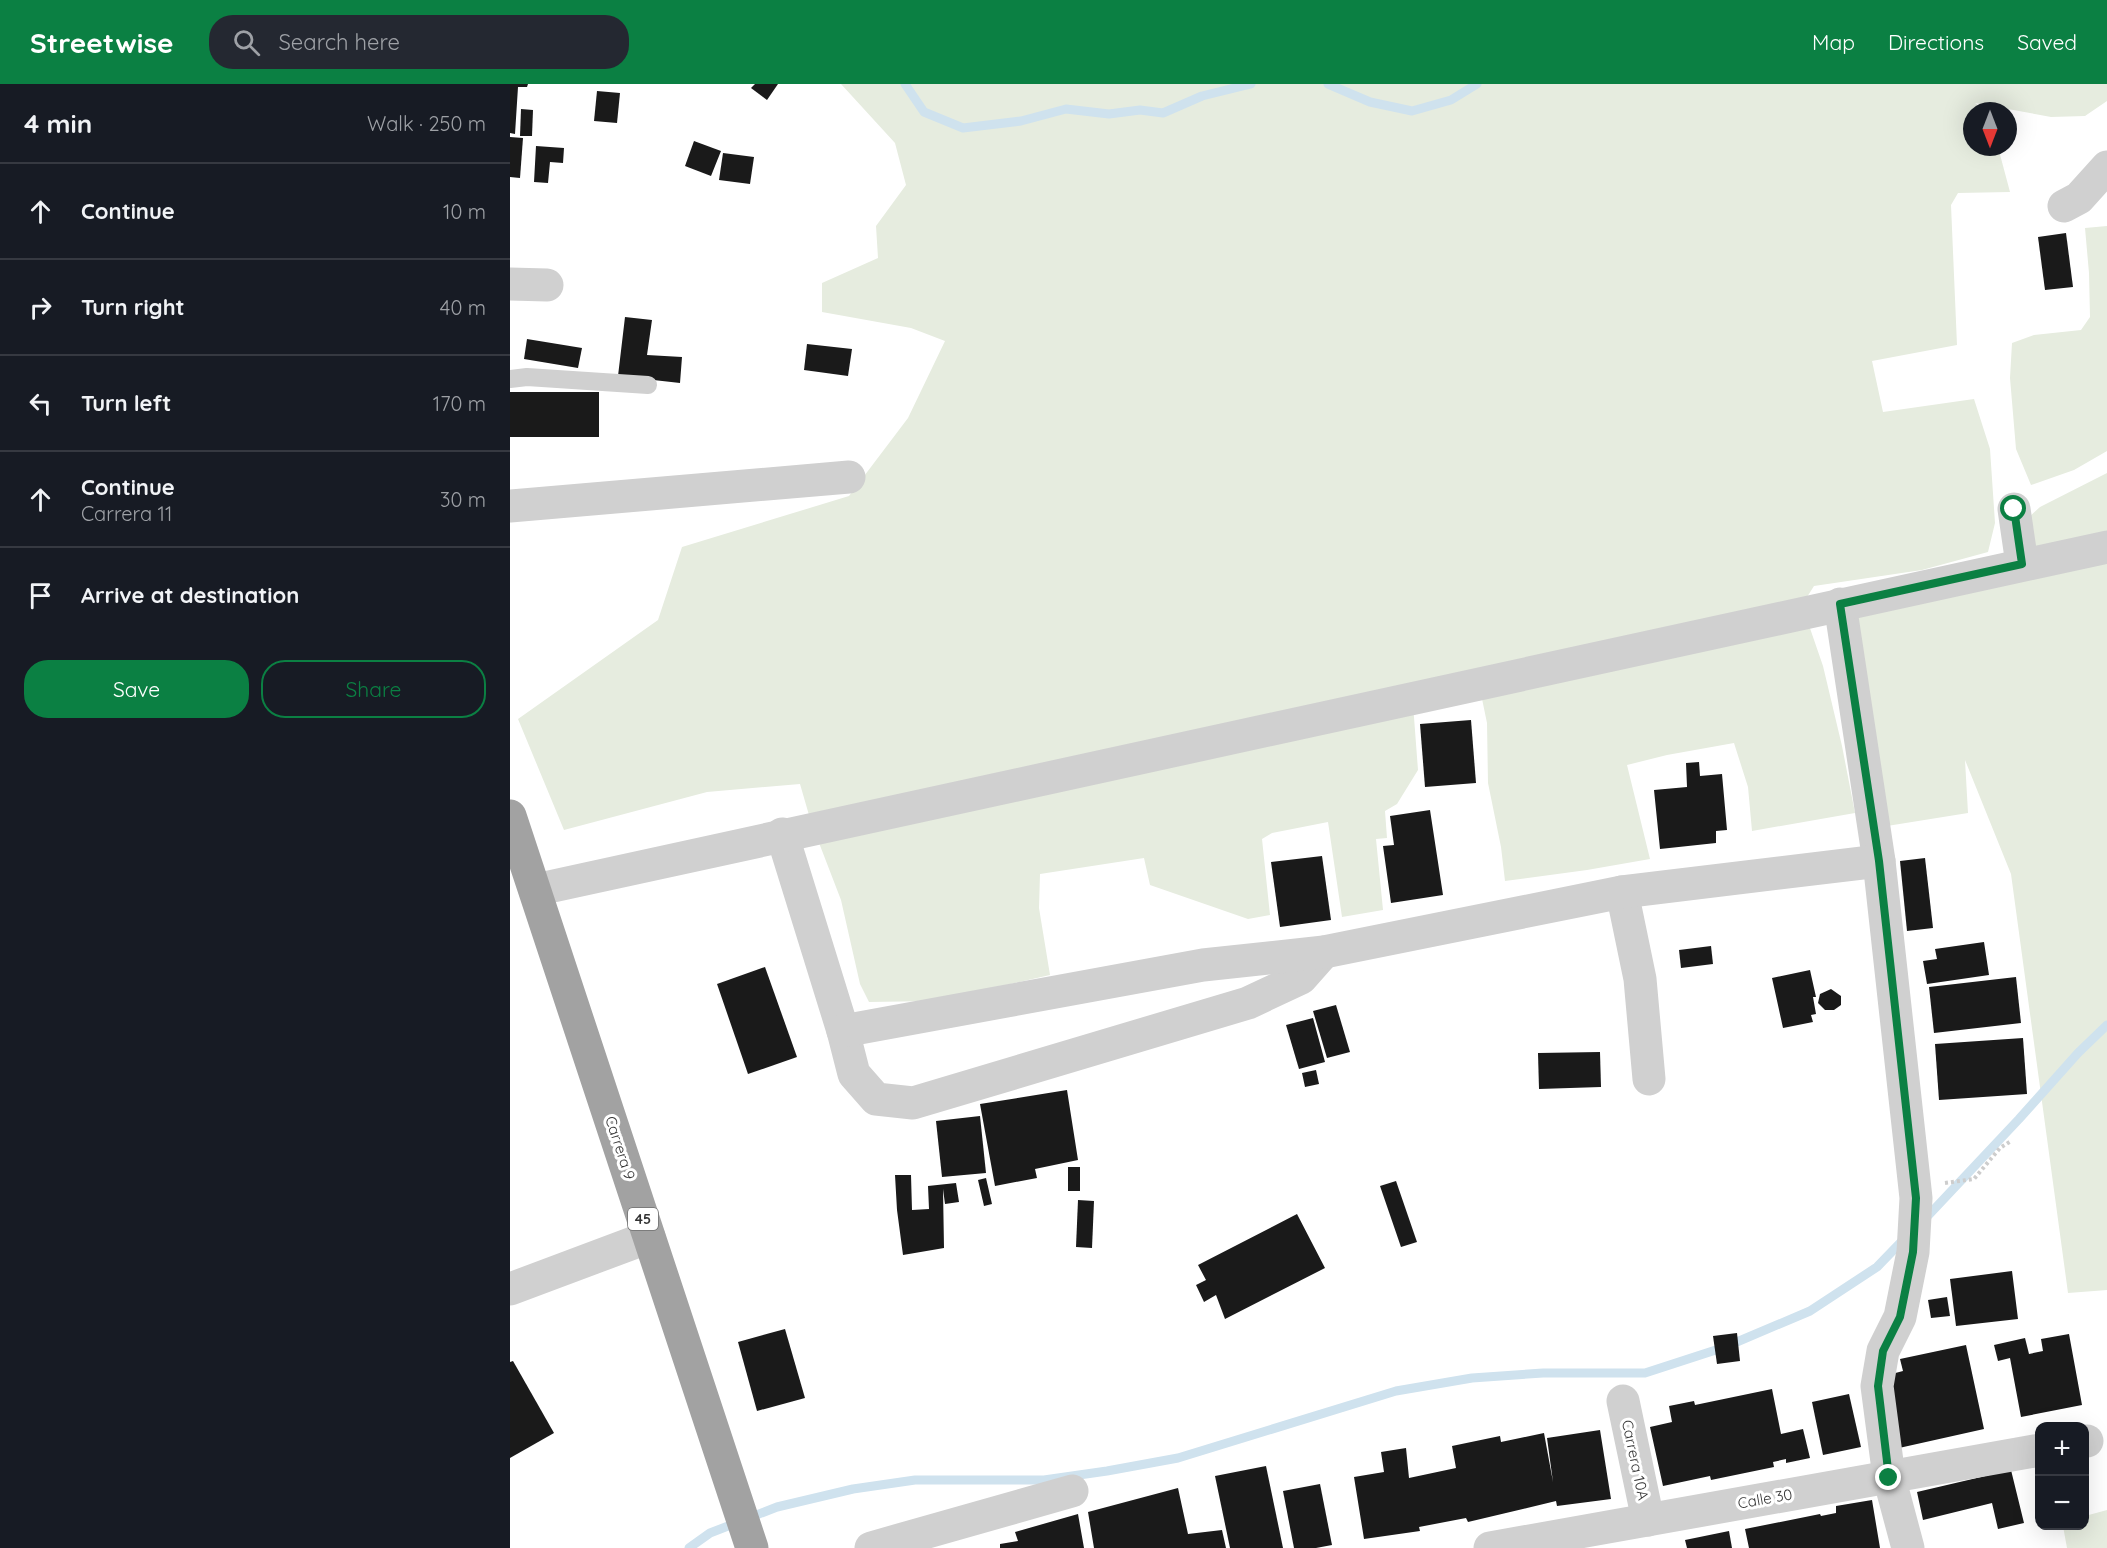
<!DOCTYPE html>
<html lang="en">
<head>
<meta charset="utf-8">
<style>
	:root { --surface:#171b24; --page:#242831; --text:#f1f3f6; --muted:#9ea1a6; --line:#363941; --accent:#0b8043 }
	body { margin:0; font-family:Quicksand,sans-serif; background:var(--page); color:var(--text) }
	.controls { position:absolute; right:18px; bottom:18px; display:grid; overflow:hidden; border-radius:12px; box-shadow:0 6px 24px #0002 }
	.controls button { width:54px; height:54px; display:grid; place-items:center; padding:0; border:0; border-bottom:2px solid var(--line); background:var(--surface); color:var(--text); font:30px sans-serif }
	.compass { position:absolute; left:1453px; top:18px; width:54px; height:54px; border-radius:50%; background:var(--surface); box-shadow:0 6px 24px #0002; rotate:180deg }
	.stop { position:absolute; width:18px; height:18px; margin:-14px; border:4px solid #0b8043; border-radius:50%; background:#fff }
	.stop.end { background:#0b8043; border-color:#fff; box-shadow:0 2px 6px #0008 }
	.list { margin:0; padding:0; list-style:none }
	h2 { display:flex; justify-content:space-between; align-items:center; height:78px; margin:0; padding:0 24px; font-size:26px }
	h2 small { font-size:20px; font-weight:400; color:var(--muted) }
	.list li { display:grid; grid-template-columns:39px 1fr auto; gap:18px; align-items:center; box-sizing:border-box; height:96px; padding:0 24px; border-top:2px solid var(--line) }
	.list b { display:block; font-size:22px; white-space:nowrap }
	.list p { margin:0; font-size:20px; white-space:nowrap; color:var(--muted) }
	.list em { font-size:20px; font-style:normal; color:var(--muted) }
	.actions { display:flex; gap:12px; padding:18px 24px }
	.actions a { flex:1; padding:14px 0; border:2px solid var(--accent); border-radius:24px; text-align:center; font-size:21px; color:var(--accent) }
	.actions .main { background:var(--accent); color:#fff }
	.icon { flex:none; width:33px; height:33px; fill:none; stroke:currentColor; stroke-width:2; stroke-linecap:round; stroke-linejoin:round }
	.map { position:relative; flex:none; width:1597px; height:1464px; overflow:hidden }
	header { display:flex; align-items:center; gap:36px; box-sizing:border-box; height:84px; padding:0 30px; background:var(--accent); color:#fff }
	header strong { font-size:28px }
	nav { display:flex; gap:33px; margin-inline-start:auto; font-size:21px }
	.search { width:420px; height:54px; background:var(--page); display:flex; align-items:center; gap:15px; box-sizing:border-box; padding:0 21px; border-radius:24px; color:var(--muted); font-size:22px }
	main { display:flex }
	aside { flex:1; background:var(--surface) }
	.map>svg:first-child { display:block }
	.green { fill:#e6ecdf }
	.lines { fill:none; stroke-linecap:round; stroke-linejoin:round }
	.stream { stroke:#cfe2ee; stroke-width:9 }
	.building { fill:#1a1a1a }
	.path { stroke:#cdcdcd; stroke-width:4; stroke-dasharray:3 3; stroke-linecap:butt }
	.service { stroke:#d0d0d0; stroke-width:18 }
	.minor { stroke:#d0d0d0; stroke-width:33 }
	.trunk { stroke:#a2a2a2; stroke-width:33 }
	.route { stroke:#0b8043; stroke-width:8 }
	.labels { text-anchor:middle; stroke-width:6; stroke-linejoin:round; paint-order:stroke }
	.shield { fill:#fff; stroke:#707070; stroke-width:1.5 }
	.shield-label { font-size:14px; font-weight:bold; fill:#333 }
	.street-label { font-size:15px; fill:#333; stroke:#fff }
</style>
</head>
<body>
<header>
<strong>Streetwise</strong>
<div class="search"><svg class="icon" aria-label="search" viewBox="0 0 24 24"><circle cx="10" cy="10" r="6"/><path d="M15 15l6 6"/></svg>Search here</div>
<nav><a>Map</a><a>Directions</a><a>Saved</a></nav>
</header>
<main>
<aside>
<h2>4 min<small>Walk · 250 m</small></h2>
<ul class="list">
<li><svg class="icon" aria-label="ahead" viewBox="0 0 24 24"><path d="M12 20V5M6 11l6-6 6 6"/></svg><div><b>Continue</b></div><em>10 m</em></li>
<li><svg class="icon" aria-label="right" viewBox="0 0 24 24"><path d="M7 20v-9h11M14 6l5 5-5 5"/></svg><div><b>Turn right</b></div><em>40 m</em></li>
<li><svg class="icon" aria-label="left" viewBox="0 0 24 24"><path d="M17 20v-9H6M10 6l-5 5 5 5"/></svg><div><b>Turn left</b></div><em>170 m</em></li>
<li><svg class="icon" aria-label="ahead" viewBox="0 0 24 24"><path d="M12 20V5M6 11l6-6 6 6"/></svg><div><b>Continue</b><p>Carrera 11</p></div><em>30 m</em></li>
<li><svg class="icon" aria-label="arrive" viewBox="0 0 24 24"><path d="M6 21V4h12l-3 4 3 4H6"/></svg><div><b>Arrive at destination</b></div></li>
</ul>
<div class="actions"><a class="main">Save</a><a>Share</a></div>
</aside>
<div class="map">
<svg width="1597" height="1464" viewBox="0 0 1597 1464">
	<rect width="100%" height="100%" fill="#fff"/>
	<g class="green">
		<path d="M331,0H1597V17L1575,32L1541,33L1465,19L1475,27H1462V63H1488L1500,108L1448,109L1441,121L1447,261L1362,277L1373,328L1464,315L1480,365L1485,439L1478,468L1412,486L1304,502L1292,521L1313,582L1332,662L1345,729L1242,747L1238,703L1224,659L1157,671L1117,681L1140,775L1077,786L995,797L991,763L978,699L977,639L971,610L903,620L908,686L887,720L875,727L877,754L866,755L873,826L832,833L818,738L762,749L752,755L760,831L738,835L640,801L634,774L530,790L529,824L540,891L425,917L359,918L350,900L331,816L301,738L290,700L197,708L54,746L8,635L148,536L172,463L339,412L398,334L435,257L401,244L312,228V199L368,174L366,142L396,101L385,59Z"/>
		<path d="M1597,142V367L1564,386L1521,401L1506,365L1500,294L1502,259L1524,251L1571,246L1580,233L1579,189L1575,144Z"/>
		<path d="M1597,389V1206L1558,1209L1501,790L1455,676L1458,729L1377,742L1342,525L1510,495L1519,433L1530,423Z"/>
		<path d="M1597,1426V1464H1557L1553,1442H1574L1575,1432Z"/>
	</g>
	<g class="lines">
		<g class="stream">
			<path d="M395,0L414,28L453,44L511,37L556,25L599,30L630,26L653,29L692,12L741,0"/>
			<path d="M818,0L860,18L902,27L941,16L967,0"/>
			<path d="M1414,1136L1509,1035L1568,969L1597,941"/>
			<path d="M179,1464L200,1449L267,1423L343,1405L405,1396H534L597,1387L668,1374L886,1307L962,1294L1033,1289H1135L1215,1263L1300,1227L1367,1183L1395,1154"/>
		</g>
	</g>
	<g class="building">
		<path d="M0,0H18L17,3H8L5,50L0,49Z"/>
		<path d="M245,0H268L257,16L241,4Z"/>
		<path d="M87,7L110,9L107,39L84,37Z"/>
		<path d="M11,25L23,26L22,52H10Z"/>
		<path d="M0,53L13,54L10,94L0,93Z"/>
		<path d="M184,57L211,67L201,92L175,82Z"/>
		<path d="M26,62L54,64L53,79L40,78L38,99L24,98Z"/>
		<path d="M213,69L244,73L240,100L209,96Z"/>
		<path d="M1556,149L1563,203L1535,206L1528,153Z"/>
		<path d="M115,233L142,236L137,271L172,273L170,299L108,292Z"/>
		<path d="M17,255L72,264L68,284L14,275Z"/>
		<path d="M297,260L342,265L338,292L294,286Z"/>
		<rect x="0" y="308" width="89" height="45"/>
		<path d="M961,636L966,699L915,703L910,640Z"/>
		<path d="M1189,678L1190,692L1212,690L1217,746L1206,747V759L1150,765L1144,706L1177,703L1176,679Z"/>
		<path d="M920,726L933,811L881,819L873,762L884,761L880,732Z"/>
		<path d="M812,772L821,836L770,843L761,778Z"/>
		<path d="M1415,774L1423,844L1397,847L1390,777Z"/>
		<path d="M1474,858L1479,891L1417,900L1413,877L1427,875L1425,865Z"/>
		<path d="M1201,862L1203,880L1171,884L1169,866Z"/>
		<path d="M255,883L287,973L238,990L207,900Z"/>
		<path d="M1300,886L1306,913H1303L1306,930L1301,931L1303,938L1273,944L1262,894Z"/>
		<path d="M1506,893L1511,939L1424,949L1419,903Z"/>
		<path d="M1321,905L1331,912V921L1324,926H1315L1308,919L1310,910Z"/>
		<path d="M826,921L840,968L817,974L803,927Z"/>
		<path d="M803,934L815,978L789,985L776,941Z"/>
		<path d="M1513,954L1517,1010L1429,1016L1425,960Z"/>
		<path d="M1090,968L1091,1003L1029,1005L1028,969Z"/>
		<path d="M806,986L809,1000L795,1003L792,989Z"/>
		<path d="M557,1006L568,1076L525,1085L527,1094L485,1102L470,1020Z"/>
		<path d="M470,1032L476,1089L432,1093L426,1037Z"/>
		<rect x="558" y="1083" width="12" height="24"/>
		<path d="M385,1091H401L402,1126L419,1125L418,1102L446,1099L449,1118L435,1120L433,1105L434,1164L393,1171L387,1126Z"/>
		<path d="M476,1094L482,1120L474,1122L468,1096Z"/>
		<path d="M886,1097L907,1158L891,1163L870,1102Z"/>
		<path d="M568,1116L584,1117L582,1164L566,1163Z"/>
		<path d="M787,1130L815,1184L715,1235L706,1211L694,1218L686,1201L696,1196L688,1181Z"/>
		<path d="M1502,1187L1508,1235L1446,1242L1440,1195Z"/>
		<path d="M1437,1213L1440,1232L1421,1234L1418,1216Z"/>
		<path d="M275,1245L295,1314L247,1327L228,1258Z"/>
		<path d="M1227,1249L1230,1277L1207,1280L1203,1252Z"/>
		<path d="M1559,1250L1572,1321L1511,1333L1500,1274L1488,1277L1484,1261L1515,1254L1519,1270L1533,1267L1531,1255Z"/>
		<path d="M1456,1261L1474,1345L1389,1364L1374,1292L1393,1287L1390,1275Z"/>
		<path d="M3,1277L44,1349L0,1374V1278Z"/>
		<path d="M1262,1305L1271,1350L1293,1345L1300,1374L1276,1379V1375L1263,1378L1264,1383L1201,1396L1200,1392L1153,1402L1140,1343L1162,1338L1159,1322L1184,1317L1185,1321Z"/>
		<path d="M1339,1310L1351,1363L1313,1371L1302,1318Z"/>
		<path d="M1090,1346L1101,1415L1047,1422L1046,1417L958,1438L956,1434L909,1443L910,1447L854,1455L844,1393L874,1388L871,1368L896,1364L899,1394L946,1384L942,1362L990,1352L991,1358L1034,1349L1043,1398L1037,1354Z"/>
		<path d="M756,1382L773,1464H720L705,1392Z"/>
		<path d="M1501,1386L1514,1439L1488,1445L1482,1419L1413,1436L1407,1408Z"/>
		<path d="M810,1400L822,1461L806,1464H784L773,1407Z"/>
		<path d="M668,1404L678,1450L712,1446L716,1464H584L578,1428Z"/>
		<path d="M1362,1416L1370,1464H1239L1235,1445L1310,1430L1311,1432L1326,1429V1422Z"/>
		<path d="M568,1430L574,1464H490V1460L508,1457L505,1448Z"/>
		<path d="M1219,1447L1222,1464H1177L1175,1456Z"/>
	</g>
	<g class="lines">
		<path class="path" d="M1435,1099L1464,1095L1490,1064L1501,1057"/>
		<path class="service" d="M0,295L17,293L138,301"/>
		<g class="minor">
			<path d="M1554,122L1569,114L1597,83"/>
			<path d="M0,200L37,201"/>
			<path d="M0,422L339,393"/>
			<path d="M1504,425L1512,480"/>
			<path d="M1330,520L1369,777L1406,1114L1403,1168L1390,1233L1373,1267L1367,1302L1379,1393L1398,1464"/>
			<path d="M272,750L333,947L344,990L366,1015L403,1019L738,919L791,894L814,868"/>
			<path d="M25,806L1597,463"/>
			<path d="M1112,808L1130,895L1139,995"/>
			<path d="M333,947L693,881L814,868L1112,808L1369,777"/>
			<path d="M0,1205L139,1153"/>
			<path d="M1113,1317L1138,1436"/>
			<path d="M1574,1357H1577"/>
			<path d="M361,1464L562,1407"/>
			<path d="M980,1464L1530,1366"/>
		</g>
		<path class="trunk" d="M0,732L242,1464"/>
	</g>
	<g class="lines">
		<path class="route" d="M1379,1394L1368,1302L1373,1267L1390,1233L1403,1168L1406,1114L1369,777L1330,520L1512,480L1504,425"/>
	</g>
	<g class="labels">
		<rect class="shield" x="118" y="1124" width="30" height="22" rx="4.5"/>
		<g class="shield-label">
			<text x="133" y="1140">45</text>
		</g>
		<g class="street-label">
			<text transform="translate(110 1064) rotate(72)" y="5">Carrera 9</text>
			<text transform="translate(1125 1376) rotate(78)" y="5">Carrera 10A</text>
			<text transform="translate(1255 1415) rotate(-10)" y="5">Calle 30</text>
		</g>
	</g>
</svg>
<div class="controls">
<button>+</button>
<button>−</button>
</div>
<svg class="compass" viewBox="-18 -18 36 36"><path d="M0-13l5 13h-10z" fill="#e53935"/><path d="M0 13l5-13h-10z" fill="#9ea1a6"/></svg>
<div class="stop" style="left:1504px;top:425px"></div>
<div class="stop end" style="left:1379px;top:1394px"></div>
</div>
</main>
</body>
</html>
